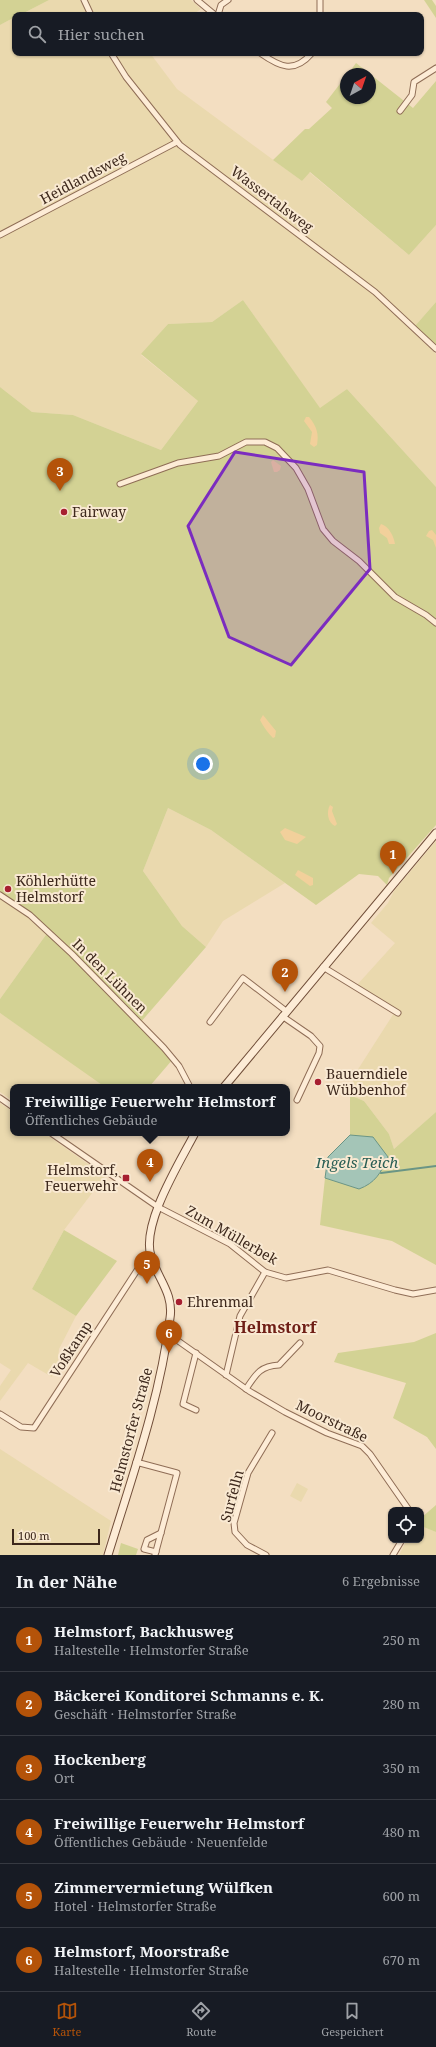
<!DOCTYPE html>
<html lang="de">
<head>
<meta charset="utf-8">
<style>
	:root { --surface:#171b24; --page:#20242c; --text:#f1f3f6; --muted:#9ea1a6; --line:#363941; --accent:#b45309 }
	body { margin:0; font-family:"Noto Serif",serif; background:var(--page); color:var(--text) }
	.controls { position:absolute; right:12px; bottom:12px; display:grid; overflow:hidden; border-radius:8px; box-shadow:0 1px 3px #0004 }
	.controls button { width:36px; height:36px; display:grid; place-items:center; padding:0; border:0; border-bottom:1px solid var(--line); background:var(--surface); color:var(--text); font:20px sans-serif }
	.compass { position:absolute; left:340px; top:68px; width:36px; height:36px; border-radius:50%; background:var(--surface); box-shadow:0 1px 3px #0004; rotate:40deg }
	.scale { position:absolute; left:12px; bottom:10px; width:88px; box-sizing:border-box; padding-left:4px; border:2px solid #3d281c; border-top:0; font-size:11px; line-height:14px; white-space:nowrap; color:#3d281c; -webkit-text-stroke:3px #f9e9d2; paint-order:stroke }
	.you { position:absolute; left:203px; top:764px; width:14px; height:14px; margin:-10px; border:3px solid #fff; border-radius:50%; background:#1a73e8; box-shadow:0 0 0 6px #1a73e833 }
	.badge { display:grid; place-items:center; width:26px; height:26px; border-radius:50%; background:var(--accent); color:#fff; font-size:13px; font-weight:700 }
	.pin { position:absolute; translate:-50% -33px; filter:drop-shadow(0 1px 2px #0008) }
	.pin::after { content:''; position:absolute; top:21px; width:14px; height:12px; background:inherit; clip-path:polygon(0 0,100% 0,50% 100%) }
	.popup { position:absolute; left:10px; top:1084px; width:280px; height:52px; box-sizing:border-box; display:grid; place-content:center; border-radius:8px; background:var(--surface); filter:drop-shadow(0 1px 3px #0005); font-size:13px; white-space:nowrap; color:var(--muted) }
	.popup b { font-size:15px; color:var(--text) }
	.popup::after { content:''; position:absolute; left:50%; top:100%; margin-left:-8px; border:8px solid transparent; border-top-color:var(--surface) }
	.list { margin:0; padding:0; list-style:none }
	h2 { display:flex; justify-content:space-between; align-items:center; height:52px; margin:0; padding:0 16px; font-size:17px }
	h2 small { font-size:13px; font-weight:400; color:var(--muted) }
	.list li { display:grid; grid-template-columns:26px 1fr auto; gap:12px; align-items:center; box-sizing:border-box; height:64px; padding:0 16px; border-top:1px solid var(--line) }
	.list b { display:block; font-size:15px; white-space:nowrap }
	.list p { margin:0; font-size:13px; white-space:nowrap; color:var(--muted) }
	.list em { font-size:13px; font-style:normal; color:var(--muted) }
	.icon { flex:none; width:22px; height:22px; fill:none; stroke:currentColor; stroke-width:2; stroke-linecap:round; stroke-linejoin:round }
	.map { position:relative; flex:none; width:436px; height:1555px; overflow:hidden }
	.search { position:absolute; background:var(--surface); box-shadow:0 1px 3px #0004; left:12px; right:12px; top:12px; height:44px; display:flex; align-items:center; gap:10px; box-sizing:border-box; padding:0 14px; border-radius:8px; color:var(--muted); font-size:15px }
	.sheet { height:436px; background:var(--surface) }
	nav { display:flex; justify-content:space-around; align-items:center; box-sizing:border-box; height:56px; border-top:1px solid var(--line); background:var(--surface); font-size:11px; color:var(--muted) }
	nav a { display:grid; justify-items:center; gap:2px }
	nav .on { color:var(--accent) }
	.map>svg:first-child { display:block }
	.farmland { fill:#ead9ae }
	.green { fill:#d3d294 }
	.sand { fill:#f2d09b }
	.water { fill:#a4c5b7; stroke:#6a9585 }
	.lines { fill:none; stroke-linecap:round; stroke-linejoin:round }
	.stream { stroke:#6a9585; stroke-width:2 }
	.minor-casing { stroke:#8f6d56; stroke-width:7 }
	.secondary-casing { stroke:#714e39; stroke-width:9 }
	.minor { stroke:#fdecd6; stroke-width:5 }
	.secondary { stroke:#fdecd6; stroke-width:7 }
	.marked { fill:#7b2cbf; fill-opacity:0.2; stroke:#7b2cbf; stroke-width:3; stroke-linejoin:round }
	.poi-dot { fill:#a61f30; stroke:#f9e9d2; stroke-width:1.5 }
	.labels { text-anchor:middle; stroke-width:4; stroke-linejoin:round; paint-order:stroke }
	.street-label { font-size:14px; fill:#3d281c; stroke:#f9e9d2 }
	.poi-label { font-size:14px; fill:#3d281c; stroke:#f9e9d2; text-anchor:start }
	.water-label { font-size:15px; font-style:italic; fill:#2a5f55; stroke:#f9e9d2 }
	.quarter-label { font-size:16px; font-weight:bold; fill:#6f1e16; stroke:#f9e9d2 }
</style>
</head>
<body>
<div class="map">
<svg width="436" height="1555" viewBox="0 0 436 1555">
	<rect width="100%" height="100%" fill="#f3dec1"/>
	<g class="farmland">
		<path d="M49,0H191L201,9L192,15H20Z"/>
		<path d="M15,17V53H150L177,89L302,181L309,172L409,255L436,225V302L415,326L376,290L373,293L436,354V487L347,389L320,409L243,300L212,322L168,324L141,355L198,401L161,450L73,415L32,412L0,387V25Z"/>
		<path d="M168,808L211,830L285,883L223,921L206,947L182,926L143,871Z"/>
		<path d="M436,841V1112L394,1149L389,1134L364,1101L350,1095L355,1074L396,1010L357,985L395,943L371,923L388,903L394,891Z"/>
		<path d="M0,898L28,916L48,932L0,999Z"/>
		<path d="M0,1013L106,1086L13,1087V1101L0,1092Z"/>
		<path d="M0,1103L13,1112V1133H44L105,1176L64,1230L32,1289L76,1316L59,1349L58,1361L52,1377L28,1363L0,1401V1386L11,1370L0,1363Z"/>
		<path d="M0,1449L111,1521L103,1555H0Z"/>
		<path d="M297,1483L308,1489L301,1502L290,1496Z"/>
		<path d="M421,1526L436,1532V1555H399L407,1540H421Z"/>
	</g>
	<g class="green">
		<path d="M0,0H49L20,15H15V17L0,25Z"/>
		<path d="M424,0H432L436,6V18Z"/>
		<path d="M356,63L413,108L436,81V225L409,255L310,172L302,181L273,160L305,129H309L332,108L326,102L346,76V98H370V74H348Z"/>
		<path d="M243,300L320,408L347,389L436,487V825L389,878L387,885L378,876L359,874L316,905L211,830L168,808L143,871L182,926L206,947L140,1023L173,1059L149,1087H105L0,1013V999L48,932L28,916L0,898V387L32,412L73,415L161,450L198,401L141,354L168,324L212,322Z"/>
		<path d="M436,302V346L415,326Z"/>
		<path d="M350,1095L364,1101L389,1134L394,1149L436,1112V1265L392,1241L320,1225L325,1178L359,1189C375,1183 381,1173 388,1157L373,1138L350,1135Z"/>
		<path d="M64,1230L117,1261L76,1316L32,1289Z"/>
		<path d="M436,1333V1449L427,1437L393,1418L406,1383L334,1362L338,1353L414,1342Z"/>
		<path d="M436,1505V1532L421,1526V1518Z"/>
		<path d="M121,1543L138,1549L136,1555H118Z"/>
	</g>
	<g class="sand">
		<path d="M306,417H309C317,427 319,434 317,445L314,447L310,444L312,432L304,421Z"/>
		<path d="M273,460L281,466L280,470L277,472H274L271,462Z"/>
		<path d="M381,524C389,526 394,537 395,544H389L387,538L380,533L379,528Z"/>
		<path d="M432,530L436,535V548L433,540L426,536L429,531Z"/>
		<path d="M263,715L276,731L275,737L273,738C268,733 263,726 260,720Z"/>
		<path d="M330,805L333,807L332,811L337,824L335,826C328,823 326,812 330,805Z"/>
		<path d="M285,828L306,837L297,844L285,840L280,832Z"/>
		<path d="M298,870L313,878V885L310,886L295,875Z"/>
	</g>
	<path class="water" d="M350,1135L373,1137L388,1157C381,1173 375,1183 359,1189L325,1178L328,1157Z"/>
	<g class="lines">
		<path class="stream" d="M381,1173L436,1166"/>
		<g class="minor-casing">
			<g id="minor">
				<path d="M84,0L91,15"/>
				<path d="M197,0L215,15"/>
				<path d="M218,15L221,5L228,0"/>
				<path d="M320,15V0"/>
				<path d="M111,53L126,77L180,145L375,292L436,349"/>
				<path d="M260,53C280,67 294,74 312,53"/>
				<path d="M400,111L412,95L414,82L436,68"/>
				<path d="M0,235L177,142"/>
				<path d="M120,484L178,463L219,456L246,442H265L277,448L296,468L308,489L323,529L333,541L359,561L395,597L426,615L436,623"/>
				<path d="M0,895L30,915L72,954L164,1048L179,1066L190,1087"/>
				<path d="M323,967L398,1013"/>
				<path d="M282,1016L311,1036L320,1046L319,1053L297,1100"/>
				<path d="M210,1022L243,978L286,1011"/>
				<path d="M0,1098L13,1107"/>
				<path d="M51,1133L158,1207L230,1244L265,1272L286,1278L328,1270L395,1290L413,1294L436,1290"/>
				<path d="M168,1337L174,1338L249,1391L285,1412L327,1433L362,1446L370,1454L409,1510"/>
				<path d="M196,1353L183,1404L196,1410"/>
				<path d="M226,1375L240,1316L265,1272"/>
				<path d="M246,1389C256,1374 260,1366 279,1365L300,1343"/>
				<path d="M0,1414L21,1427L34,1428L147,1255L150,1254"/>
				<path d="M136,1462L177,1473L155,1555"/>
				<path d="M156,1552L144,1549L147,1540L161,1533"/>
				<path d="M266,1555L247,1545L235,1532L234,1523L248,1473L272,1433"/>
				<path d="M393,1555L402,1540"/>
			</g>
		</g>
		<g class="secondary-casing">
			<g id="secondary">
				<path d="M224,1087L436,833"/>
				<path d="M108,1555C132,1477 160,1399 170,1318C174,1293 157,1278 151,1256C141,1224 180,1162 195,1133"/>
			</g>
		</g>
		<use href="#minor" class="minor"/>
		<use href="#secondary" class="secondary"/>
	</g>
	<path class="marked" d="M235,452L364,472L370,569L291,665L229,637L188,526Z"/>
	<g class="poi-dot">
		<circle cx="64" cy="512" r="4"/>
		<circle cx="8" cy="889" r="4"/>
		<circle cx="318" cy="1082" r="4"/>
		<rect x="122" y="1174" width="8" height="8" rx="2"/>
		<circle cx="179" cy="1302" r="4"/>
	</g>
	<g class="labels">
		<g class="street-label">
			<text transform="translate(83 178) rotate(-28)" y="5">Heidlandsweg</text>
			<text transform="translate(272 199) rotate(37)" y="5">Wassertalsweg</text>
			<text transform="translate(110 976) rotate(45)" y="5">In den Lühnen</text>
			<text transform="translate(232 1235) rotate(30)" y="5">Zum Müllerbek</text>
			<text transform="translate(71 1349) rotate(-57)" y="5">Voßkamp</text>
			<text transform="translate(332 1421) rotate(26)" y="5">Moorstraße</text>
			<text transform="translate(131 1430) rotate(-75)" y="5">Helmstorfer Straße</text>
			<text transform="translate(232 1496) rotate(-75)" y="5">Surfelln</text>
		</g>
		<g class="poi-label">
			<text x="72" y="517">Fairway</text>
			<text x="16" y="886">Köhlerhütte<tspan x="16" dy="16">Helmstorf</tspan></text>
			<text x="326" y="1079">Bauerndiele<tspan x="326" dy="16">Wübbenhof</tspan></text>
			<text x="118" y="1175" text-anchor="end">Helmstorf,<tspan x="118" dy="16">Feuerwehr</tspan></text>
			<text x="187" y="1307">Ehrenmal</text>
		</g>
		<g class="water-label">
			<text x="357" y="1168">Ingels Teich</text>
		</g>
		<g class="quarter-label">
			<text x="275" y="1333">Helmstorf</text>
		</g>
	</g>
</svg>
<div class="controls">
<button><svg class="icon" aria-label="locate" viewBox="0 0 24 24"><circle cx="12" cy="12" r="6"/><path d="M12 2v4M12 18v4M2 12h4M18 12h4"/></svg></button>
</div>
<svg class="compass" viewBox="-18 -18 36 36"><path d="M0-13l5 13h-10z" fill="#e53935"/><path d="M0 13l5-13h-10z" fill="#9ea1a6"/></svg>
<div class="scale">100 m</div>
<div class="you"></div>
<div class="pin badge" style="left:393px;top:874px">1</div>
<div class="pin badge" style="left:285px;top:992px">2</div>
<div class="pin badge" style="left:60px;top:491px">3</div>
<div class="pin badge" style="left:150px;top:1182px">4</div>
<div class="popup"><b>Freiwillige Feuerwehr Helmstorf</b>Öffentliches Gebäude</div>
<div class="pin badge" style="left:147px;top:1284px">5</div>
<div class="pin badge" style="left:169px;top:1353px">6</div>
<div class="search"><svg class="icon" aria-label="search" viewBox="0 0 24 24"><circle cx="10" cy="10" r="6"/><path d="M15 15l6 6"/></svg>Hier suchen</div>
</div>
<section class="sheet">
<h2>In der Nähe<small>6 Ergebnisse</small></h2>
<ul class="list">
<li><span class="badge">1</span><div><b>Helmstorf, Backhusweg</b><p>Haltestelle · Helmstorfer Straße</p></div><em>250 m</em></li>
<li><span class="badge">2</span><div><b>Bäckerei Konditorei Schmanns e. K.</b><p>Geschäft · Helmstorfer Straße</p></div><em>280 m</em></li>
<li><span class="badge">3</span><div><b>Hockenberg</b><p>Ort</p></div><em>350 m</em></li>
<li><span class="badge">4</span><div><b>Freiwillige Feuerwehr Helmstorf</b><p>Öffentliches Gebäude · Neuenfelde</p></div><em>480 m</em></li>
<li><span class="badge">5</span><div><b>Zimmervermietung Wülfken</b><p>Hotel · Helmstorfer Straße</p></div><em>600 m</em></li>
<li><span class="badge">6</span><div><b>Helmstorf, Moorstraße</b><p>Haltestelle · Helmstorfer Straße</p></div><em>670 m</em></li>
</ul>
</section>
<nav>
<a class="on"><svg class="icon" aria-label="map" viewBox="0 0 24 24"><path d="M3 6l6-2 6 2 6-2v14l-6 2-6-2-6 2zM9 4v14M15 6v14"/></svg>Karte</a>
<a><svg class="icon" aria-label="directions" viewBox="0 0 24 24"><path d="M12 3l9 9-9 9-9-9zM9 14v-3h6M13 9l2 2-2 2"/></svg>Route</a>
<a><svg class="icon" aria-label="saved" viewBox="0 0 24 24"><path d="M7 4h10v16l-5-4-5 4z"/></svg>Gespeichert</a>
</nav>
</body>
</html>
